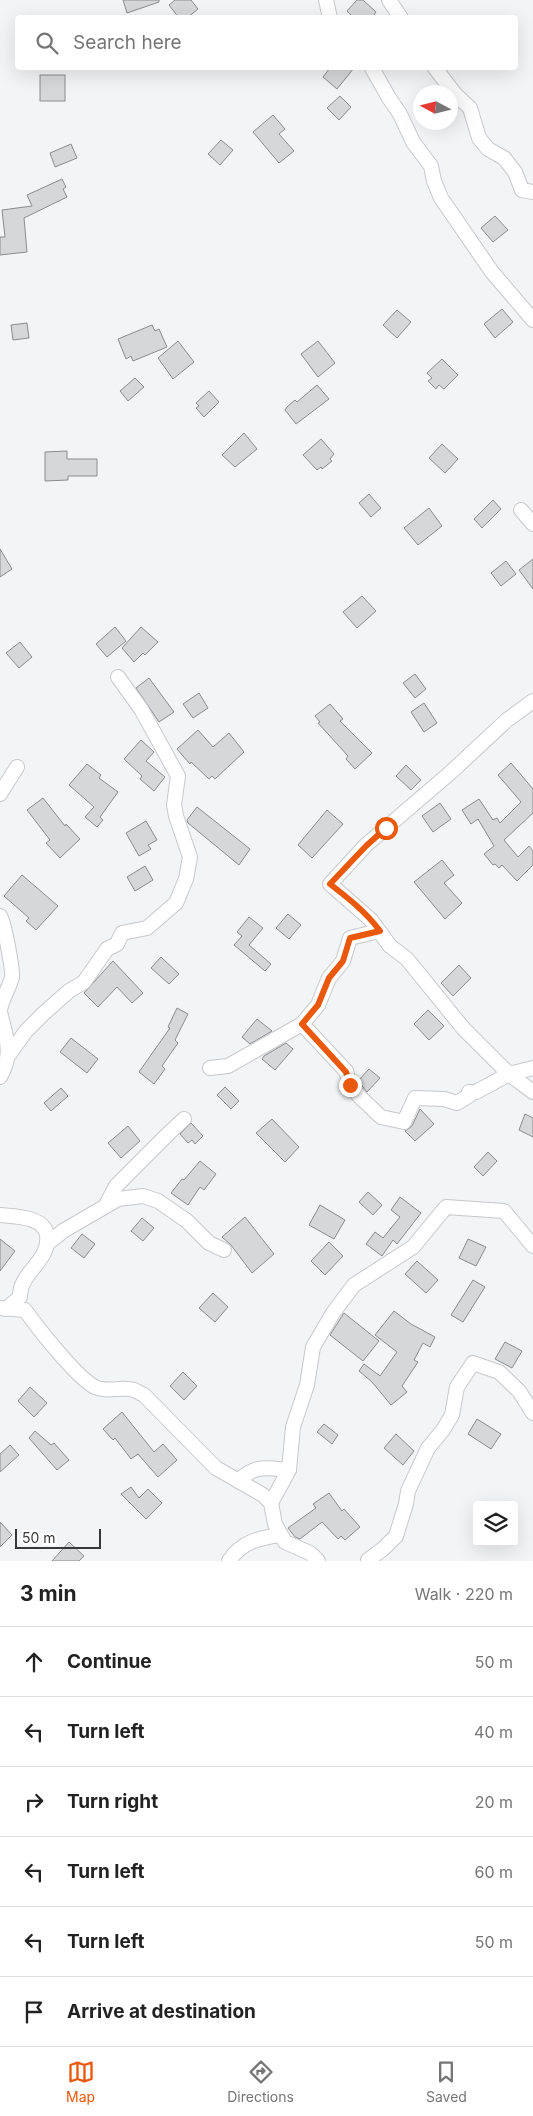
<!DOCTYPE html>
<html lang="en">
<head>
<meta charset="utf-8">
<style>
	:root { --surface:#fff; --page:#f2f2f2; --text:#222; --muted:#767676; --line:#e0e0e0; --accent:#ea580c }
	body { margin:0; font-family:Inter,sans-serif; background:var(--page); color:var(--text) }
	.controls { position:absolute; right:15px; bottom:15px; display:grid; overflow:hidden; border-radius:5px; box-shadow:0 5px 20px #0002 }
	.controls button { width:45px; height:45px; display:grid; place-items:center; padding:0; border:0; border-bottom:1px solid var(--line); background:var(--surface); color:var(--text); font:25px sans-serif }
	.compass { position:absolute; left:413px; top:85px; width:45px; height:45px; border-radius:50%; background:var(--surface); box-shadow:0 5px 20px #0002; rotate:277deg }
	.scale { position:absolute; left:15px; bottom:12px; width:86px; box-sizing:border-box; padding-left:5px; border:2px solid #383839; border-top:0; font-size:14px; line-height:18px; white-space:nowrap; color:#383839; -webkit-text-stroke:4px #fff; paint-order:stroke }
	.stop { position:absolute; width:15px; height:15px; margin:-11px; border:4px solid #ea580c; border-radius:50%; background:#fff }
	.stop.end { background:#ea580c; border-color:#fff; box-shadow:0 1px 5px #0008 }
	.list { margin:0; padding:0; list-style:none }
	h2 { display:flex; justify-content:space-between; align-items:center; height:65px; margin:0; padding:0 20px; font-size:21px }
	h2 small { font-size:16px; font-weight:400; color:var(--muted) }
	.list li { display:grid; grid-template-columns:32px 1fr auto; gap:15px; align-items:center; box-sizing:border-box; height:70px; padding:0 20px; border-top:1px solid var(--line) }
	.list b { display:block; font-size:19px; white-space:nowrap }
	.list em { font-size:16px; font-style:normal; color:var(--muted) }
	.icon { flex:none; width:28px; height:28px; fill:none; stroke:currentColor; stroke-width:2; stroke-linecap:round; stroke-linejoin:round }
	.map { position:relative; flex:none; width:533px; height:1561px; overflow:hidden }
	.search { position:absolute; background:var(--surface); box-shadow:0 5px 20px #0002; left:15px; right:15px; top:15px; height:55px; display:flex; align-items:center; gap:12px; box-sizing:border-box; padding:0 18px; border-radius:5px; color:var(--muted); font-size:19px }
	.sheet { height:485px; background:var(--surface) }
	nav { display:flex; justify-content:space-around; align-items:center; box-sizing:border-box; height:70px; border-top:1px solid var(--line); background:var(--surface); font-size:14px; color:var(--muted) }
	nav a { display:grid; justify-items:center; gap:2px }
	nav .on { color:var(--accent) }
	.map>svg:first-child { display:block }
	.building { fill:#d6d7d9; stroke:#8c8c8f }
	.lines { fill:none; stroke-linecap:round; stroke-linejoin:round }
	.street-casing { stroke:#c8c8cb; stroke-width:16 }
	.street { stroke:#fff; stroke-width:14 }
	.route { stroke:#ea580c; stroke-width:6 }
</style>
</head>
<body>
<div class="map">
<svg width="533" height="1561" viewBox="0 0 533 1561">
	<rect width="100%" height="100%" fill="#f3f4f6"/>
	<g class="building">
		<path d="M123,0H159V2L127,13Z"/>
		<path d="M175,0H191L198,9L187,18H179L169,5Z"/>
		<path d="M357,0H363L376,12L372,18H354L347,11Z"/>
		<path d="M330,68H354L337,89L323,77Z"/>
		<rect x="40" y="75" width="25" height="26"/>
		<path d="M340,96L351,107L339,120L327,108Z"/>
		<path d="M273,115L285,129L279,134L294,151L279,163L253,132Z"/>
		<path d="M221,140L233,150L220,165L208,154Z"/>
		<path d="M71,144L77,158L55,167L50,153Z"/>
		<path d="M62,179L66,187L63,189L67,197L24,218L27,252L0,255V237H5L2,210L32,206L27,195Z"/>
		<path d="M495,216L508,230L493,242L481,228Z"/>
		<path d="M502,309L513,322L495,338L484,324Z"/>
		<path d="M397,310L411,322L397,338L383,325Z"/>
		<path d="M27,323L29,338L13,340L11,325Z"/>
		<path d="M152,325L155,331L159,329L167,347L133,361L131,356L126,359L118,339Z"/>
		<path d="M178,341L194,362L173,379L158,358Z"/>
		<path d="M318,341L335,363L318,377L301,354Z"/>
		<path d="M442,359L458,375L444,389L439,385L436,389L428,381L432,378L427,373Z"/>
		<path d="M135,378L144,387L128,401L120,391Z"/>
		<path d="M317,385L329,399L296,424L285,410L287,407L295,400L297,402Z"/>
		<path d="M209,391L219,402L204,417L196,408L199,406L196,403Z"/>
		<path d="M244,433L257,449L235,467L222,455Z"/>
		<path d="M321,439L334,454L330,459L332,461L322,469L321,467L317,470L303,455Z"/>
		<path d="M442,444L458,459L445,473L429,458Z"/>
		<path d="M67,451V459H97V476H68V480L45,481V452Z"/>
		<path d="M369,494L381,508L371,517L359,503Z"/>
		<path d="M493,500L501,509L482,528L474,519Z"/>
		<path d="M429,508L442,526L418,545L404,528Z"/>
		<path d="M0,549L12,569L0,577Z"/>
		<path d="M533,559V589L519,570Z"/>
		<path d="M506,561L516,574L501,586L491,573Z"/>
		<path d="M362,596L376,611L357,628L343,612Z"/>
		<path d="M115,627L126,641L107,657L96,644Z"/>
		<path d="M141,627L158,642L145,655L143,653L134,662L122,648Z"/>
		<path d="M20,642L32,657L19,668L6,653Z"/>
		<path d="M415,674L426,689L415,698L403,683Z"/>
		<path d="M149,678L174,712L159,722L136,688Z"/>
		<path d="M199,693L208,708L193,718L183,704Z"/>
		<path d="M424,703L437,723L424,732L411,712Z"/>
		<path d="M330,704L343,719L340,721L372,753L355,769L346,759L348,756L318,723L320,722L315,716Z"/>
		<path d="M198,730L213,747L229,733L244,752L215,779L212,776L209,779L191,762L190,764L177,749Z"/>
		<path d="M141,740L154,752L146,761L165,777L154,791L140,779L142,776L124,759Z"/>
		<path d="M511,763L533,789V813L504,840L518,857L529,846L533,851V865L517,881L502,865L499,868L495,864L493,865L484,854L494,846L478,819L471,824L462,810L479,799L493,820L497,818L500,823L521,802L498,775Z"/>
		<path d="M87,764L101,775L99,778L118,792L100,817L103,820L97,827L85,817L94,807L69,785Z"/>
		<path d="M406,765L421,780L411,790L396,776Z"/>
		<path d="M43,798L65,826L66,824L80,839L60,858L46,843L50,840L27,810Z"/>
		<path d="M440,803L451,819L433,832L422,816Z"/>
		<path d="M197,807L250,849L239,865L188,823L187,820Z"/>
		<path d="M327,810L343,824L312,858L298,845Z"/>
		<path d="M146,821L157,840L148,845L151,849L139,856L126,833Z"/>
		<path d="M442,860L454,875L444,883L462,903L445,919L414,882Z"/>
		<path d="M145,866L153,880L135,891L127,877Z"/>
		<path d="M22,875L58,906L36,930L26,921L29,918L4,896Z"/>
		<path d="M288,914L301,925L289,939L276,928Z"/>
		<path d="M249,917L263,928L249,945L271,964L265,971L234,945L242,936L237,932Z"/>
		<path d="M161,957L179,974L169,984L151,968Z"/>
		<path d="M113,961L143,993L132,1003L117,987L98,1007L84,993Z"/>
		<path d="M459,965L471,978L453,996L441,983Z"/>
		<path d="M177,1008L188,1014L175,1040L178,1043L162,1066L165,1069L154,1084L139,1072L170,1028L168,1027Z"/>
		<path d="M428,1010L444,1026L429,1040L414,1024Z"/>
		<path d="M257,1019L272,1031L250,1044L242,1037Z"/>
		<path d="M71,1038L98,1059L87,1073L60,1052Z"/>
		<path d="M286,1043L293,1049L275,1070L262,1059L264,1056Z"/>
		<path d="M369,1069L380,1078L367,1092L358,1081Z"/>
		<path d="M225,1087L239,1101L231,1109L217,1095Z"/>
		<path d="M61,1088L68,1096L51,1111L44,1103Z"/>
		<path d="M420,1109L434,1124L415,1141L405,1131L412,1126Z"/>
		<path d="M525,1114L533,1118V1137L519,1130Z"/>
		<path d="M272,1119L299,1147L285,1162L256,1133Z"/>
		<path d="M191,1123L203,1136L195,1144L192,1140L188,1143L180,1134Z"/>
		<path d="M128,1126L140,1141L121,1158L108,1143Z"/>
		<path d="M488,1152L497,1161L483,1176L474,1167Z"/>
		<path d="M200,1161L216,1174L204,1190L200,1187L188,1205L171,1193L182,1179L184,1180Z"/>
		<path d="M368,1192L382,1205L373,1215L359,1202Z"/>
		<path d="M400,1197L421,1213L397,1244L393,1240L382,1256L366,1244L375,1232L383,1238L400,1217L391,1210Z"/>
		<path d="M320,1205L345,1220L334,1239L309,1225Z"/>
		<path d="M245,1217L274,1254L252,1273L231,1245L222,1237Z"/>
		<path d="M142,1218L154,1228L143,1241L131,1231Z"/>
		<path d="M82,1234L95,1244L84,1258L71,1248Z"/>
		<path d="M0,1239L15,1251L0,1271Z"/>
		<path d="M468,1239L486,1247L476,1266L459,1258Z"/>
		<path d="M329,1242L343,1256L325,1275L311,1261Z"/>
		<path d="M417,1261L438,1280L426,1293L405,1274Z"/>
		<path d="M473,1280L485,1287L463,1322L451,1315Z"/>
		<path d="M213,1293L228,1307L215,1322L199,1308Z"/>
		<path d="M394,1311L411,1324L435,1337L430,1347L423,1343L414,1360L418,1362L402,1386L407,1392L391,1405L372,1382L359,1371L364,1364L380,1376L397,1352L375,1335Z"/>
		<path d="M344,1313L379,1341L363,1361L330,1335Z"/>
		<path d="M505,1342L522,1351L512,1368L495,1359Z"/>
		<path d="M183,1372L197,1386L184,1400L170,1386Z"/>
		<path d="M30,1387L47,1403L34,1417L18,1401Z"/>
		<path d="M122,1412L154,1452L163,1444L177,1460L158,1477L138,1454L131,1459L115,1438L113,1440L103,1429Z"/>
		<path d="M477,1419L501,1434L491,1449L468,1434Z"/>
		<path d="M324,1424L338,1435L332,1444L317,1432Z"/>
		<path d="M35,1431L51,1445L54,1443L69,1460L57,1470L29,1438Z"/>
		<path d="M396,1434L414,1451L403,1465L384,1448Z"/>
		<path d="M10,1445L19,1455L0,1472V1454Z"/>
		<path d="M131,1487L139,1498L148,1489L162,1503L146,1519L121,1494Z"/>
		<path d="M329,1493L342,1511L344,1509L360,1527L345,1540L341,1536L338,1539L322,1522L300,1539L295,1537L288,1528L316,1508L313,1504Z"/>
		<path d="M0,1522L12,1535L0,1547Z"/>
		<path d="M69,1542L84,1556L79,1561H52Z"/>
	</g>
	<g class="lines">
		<g class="street-casing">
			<g id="street">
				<path d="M326,0L330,18"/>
				<path d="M389,0L401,18"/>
				<path d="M372,68L389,98L400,114L413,142L431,166L434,181L441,198L492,272L533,320"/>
				<path d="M435,68L455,94L470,108L479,138L488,149L504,158L515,172L522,190L533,192"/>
				<path d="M521,510L533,524"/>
				<path d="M533,701L507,720L450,773L366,845L330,884L371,920L390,946L407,959L463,1028L509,1074L533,1092"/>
				<path d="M0,794L17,767"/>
				<path d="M0,916C4,920 13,971 12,977C9,989 2,998 0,1010"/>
				<path d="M0,1012C6,1037 14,1053 0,1077"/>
				<path d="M302,1024L346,1071L350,1085L360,1097L381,1117L404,1122L415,1098L444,1099L457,1103L470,1095L469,1092H476L509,1074L533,1068"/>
				<path d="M9,1055L26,1031L43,1014L69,991L84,982L107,949L117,944L122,933L147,928L176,903L186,879L190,857L176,816L174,805L178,776L141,709L118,677"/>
				<path d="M210,1068L228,1066L302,1024L318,1005L329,978L343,961L350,938L379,931"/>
				<path d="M106,1205L116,1186L169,1133L184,1119"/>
				<path d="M0,1215C15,1217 44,1216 47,1235C51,1261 19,1272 20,1297L6,1309"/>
				<path d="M48,1243L63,1231L118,1199L143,1196L158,1201L187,1221L209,1243L224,1250"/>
				<path d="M0,1308L25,1310C37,1327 77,1378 95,1387C108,1393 121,1386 134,1390C137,1391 141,1394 144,1395L216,1468L263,1495L271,1503L275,1524L285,1542L310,1553L318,1561"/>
				<path d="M238,1481C256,1464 266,1468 289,1470"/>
				<path d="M271,1503L289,1470L293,1427L307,1385L313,1347L333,1313L354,1285L413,1247L446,1207L504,1211L533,1246"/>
				<path d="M368,1560L383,1549L396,1536L406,1504L408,1491L428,1448L443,1430L452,1415L457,1387L473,1363L499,1372L519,1391L533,1413"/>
				<path d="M229,1561C241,1542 259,1538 280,1535"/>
			</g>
		</g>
		<use href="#street" class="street"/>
	</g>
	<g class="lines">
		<path class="route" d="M350,1085L346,1072L302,1024L318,1005L329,978L343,961L350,938L380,931C366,912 348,898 330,884L366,846L386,828"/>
	</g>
</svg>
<div class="controls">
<button><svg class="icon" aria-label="layers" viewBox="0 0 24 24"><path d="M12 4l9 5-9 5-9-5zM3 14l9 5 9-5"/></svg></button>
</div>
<svg class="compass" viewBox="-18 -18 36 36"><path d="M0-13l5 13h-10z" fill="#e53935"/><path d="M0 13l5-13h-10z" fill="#767676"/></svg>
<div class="scale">50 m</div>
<div class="stop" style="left:386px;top:828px"></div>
<div class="stop end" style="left:350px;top:1085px"></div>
<div class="search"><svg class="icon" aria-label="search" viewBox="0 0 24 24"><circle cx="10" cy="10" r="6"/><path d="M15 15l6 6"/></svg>Search here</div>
</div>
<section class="sheet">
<h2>3 min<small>Walk · 220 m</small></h2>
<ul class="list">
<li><svg class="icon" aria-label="ahead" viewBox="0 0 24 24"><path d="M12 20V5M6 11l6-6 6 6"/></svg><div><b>Continue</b></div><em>50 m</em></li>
<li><svg class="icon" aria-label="left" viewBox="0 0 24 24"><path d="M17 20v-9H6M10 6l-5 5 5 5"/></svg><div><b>Turn left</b></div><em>40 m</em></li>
<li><svg class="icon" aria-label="right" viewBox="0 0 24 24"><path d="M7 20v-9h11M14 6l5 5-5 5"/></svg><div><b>Turn right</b></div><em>20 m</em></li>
<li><svg class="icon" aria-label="left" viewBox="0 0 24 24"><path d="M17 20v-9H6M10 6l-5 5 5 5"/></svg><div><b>Turn left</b></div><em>60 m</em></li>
<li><svg class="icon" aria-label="left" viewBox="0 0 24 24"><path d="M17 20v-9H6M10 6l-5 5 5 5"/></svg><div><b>Turn left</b></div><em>50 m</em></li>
<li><svg class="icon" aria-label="arrive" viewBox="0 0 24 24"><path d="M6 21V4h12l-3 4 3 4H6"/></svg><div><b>Arrive at destination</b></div></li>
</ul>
</section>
<nav>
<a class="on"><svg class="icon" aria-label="map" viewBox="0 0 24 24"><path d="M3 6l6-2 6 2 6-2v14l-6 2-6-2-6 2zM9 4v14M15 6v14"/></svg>Map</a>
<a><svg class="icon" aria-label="directions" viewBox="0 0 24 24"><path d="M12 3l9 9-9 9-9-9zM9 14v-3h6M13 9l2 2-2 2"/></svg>Directions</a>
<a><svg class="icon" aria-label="saved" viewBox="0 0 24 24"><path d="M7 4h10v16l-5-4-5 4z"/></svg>Saved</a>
</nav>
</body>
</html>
